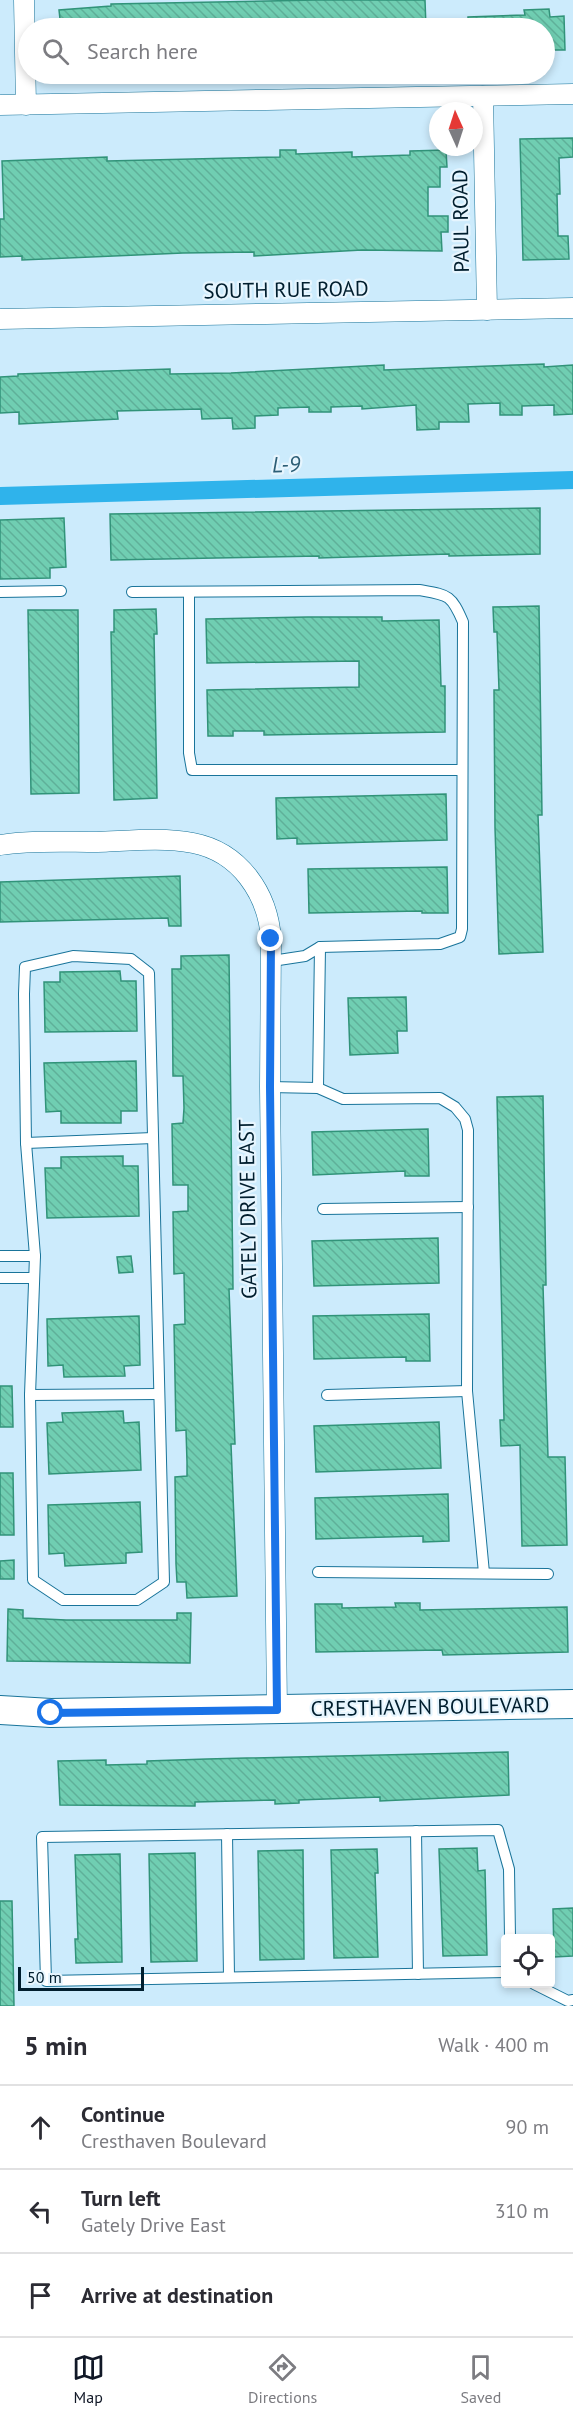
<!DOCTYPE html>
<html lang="en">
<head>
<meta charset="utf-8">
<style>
	:root { --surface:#fff; --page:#f2f2f3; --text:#2b2b33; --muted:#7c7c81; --line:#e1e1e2; --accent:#111827 }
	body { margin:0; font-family:"PT Sans",sans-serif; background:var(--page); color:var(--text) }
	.controls { position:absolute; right:18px; bottom:18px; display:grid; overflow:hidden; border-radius:6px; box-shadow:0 3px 9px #0003 }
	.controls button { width:54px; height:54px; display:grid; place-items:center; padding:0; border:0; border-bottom:2px solid var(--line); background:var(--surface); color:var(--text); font:30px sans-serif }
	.compass { position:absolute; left:429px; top:102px; width:54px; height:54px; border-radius:50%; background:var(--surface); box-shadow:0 3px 9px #0003; rotate:357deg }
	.scale { position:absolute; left:18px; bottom:15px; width:126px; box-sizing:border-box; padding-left:6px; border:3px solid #001e2e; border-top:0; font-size:16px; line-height:21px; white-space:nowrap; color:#001e2e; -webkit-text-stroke:4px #e6f5fe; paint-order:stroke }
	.stop { position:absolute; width:18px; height:18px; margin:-14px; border:4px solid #1a73e8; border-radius:50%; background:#fff }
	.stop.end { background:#1a73e8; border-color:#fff; box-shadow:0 2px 6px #0008 }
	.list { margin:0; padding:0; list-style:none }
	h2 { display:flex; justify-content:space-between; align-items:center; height:78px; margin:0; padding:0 24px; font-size:26px }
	h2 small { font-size:20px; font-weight:400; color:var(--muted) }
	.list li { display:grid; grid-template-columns:39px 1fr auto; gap:18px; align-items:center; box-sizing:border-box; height:84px; padding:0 24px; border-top:2px solid var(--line) }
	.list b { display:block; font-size:22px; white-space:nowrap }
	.list p { margin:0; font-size:20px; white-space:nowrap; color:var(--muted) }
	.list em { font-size:20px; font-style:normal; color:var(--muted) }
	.icon { flex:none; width:33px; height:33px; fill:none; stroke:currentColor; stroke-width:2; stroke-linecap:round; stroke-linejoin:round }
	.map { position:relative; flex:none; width:573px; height:2006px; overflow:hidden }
	.search { position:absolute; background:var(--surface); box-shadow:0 3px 9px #0003; left:18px; right:18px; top:18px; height:66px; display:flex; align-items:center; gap:15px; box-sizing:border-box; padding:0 21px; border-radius:33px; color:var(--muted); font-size:22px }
	.sheet { height:330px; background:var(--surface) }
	nav { display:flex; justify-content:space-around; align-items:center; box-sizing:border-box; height:84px; border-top:2px solid var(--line); background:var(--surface); font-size:16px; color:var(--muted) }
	nav a { display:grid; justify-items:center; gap:3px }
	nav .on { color:var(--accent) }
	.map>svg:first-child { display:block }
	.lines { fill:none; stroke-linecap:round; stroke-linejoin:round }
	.canal { stroke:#2fb3eb; stroke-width:18 }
	.building { fill:url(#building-back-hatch); stroke:#319379; stroke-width:1.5 }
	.lane-casing { stroke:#19749a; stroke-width:12 }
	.street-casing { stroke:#19749a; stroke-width:21 }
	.secondary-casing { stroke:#19749a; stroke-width:30 }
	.lane { stroke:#fff; stroke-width:10 }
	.street { stroke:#fff; stroke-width:20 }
	.secondary { stroke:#fff; stroke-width:28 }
	.route { stroke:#1a73e8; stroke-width:8 }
	.labels { text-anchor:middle; stroke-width:4.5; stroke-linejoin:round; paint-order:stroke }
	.street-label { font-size:21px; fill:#001e2e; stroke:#e6f5fe }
	.water-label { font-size:22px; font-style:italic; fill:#2c5e76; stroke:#e6f5fe }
</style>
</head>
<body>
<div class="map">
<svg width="573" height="2006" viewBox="0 0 573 2006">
	<defs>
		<pattern id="building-back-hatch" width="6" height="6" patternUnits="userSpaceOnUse" patternTransform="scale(1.5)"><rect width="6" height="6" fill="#70ceb2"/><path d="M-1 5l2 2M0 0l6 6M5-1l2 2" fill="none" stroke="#5fb099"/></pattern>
	</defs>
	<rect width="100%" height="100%" fill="#ccebfc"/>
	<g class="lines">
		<path class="canal" d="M0,496L573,480"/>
	</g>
	<g class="building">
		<path d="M317,0H425L426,28H61L59,10L111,6V4Z"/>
		<path d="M549,9L550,17L564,16L565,50H544V28H468V17L525,15L524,10Z"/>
		<path d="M573,138V157L559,158L560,194H557L558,236H568L569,259L523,260L520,139Z"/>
		<path d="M280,150H296V154L352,152V157L410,155V151L446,150L447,167H440V187H428V216H448V232H441L442,251L362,250L254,256V252L183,253L22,260V256L0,257V219H4L2,161L107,157V161L280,157Z"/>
		<path d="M544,364V367L573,365V414L554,415V405L522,406V415H500V403L468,404L469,422H439V429L417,430L416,405L362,409V406L331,407V412H309V407L278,408V415L255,416V428L233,429L232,418L202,419L201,409L117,411L118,419L19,424V412L0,413V377L18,376V374L170,369V374L231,373L384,365V370Z"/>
		<path d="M540,508V554L449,556V554L319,558V556L111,560L110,514Z"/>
		<path d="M64,518L66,567L50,568V578L0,579V520Z"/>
		<path d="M539,606L542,815H538L543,952L499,954L495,828L494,690H499L497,632H494L493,607Z"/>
		<path d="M156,609L157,634H154L157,798L114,800L111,632H114V610Z"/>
		<path d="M28,610H78L79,793L31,794Z"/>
		<path d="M308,617H382V621L439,620L441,686H445V732L264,735V731H233V736H208L207,690L359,687V661L207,663L206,619Z"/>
		<path d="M446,794L447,840L297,844V838L277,839L276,798Z"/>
		<path d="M447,867L448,913H422V911L309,913L308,869Z"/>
		<path d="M180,876L181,926H169L168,918L0,922V882Z"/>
		<path d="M229,955L233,1289H229L235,1444H231L237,1596L187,1598L186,1582H177L176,1564L175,1477L187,1476V1462L186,1430L176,1431L174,1325L185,1324L184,1273L174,1274L173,1212L188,1211V1185H173L172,1124L183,1123L184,1108L183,1076H173L172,969H181V956Z"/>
		<path d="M120,971L121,981H136L137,1031L45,1032L44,982H60V972Z"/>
		<path d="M406,997L407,1031H397L398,1053L350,1055L348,998Z"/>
		<path d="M136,1061L137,1111H121V1123H61V1111L46,1112L44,1063Z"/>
		<path d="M543,1096L546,1285H543L548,1457H565L567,1545L522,1546L520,1445L501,1446L500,1420H504L497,1097Z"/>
		<path d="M428,1129L429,1176H405V1171L313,1175L312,1132Z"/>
		<path d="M123,1156V1166H138L139,1216L47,1218L45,1168H61V1157Z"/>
		<path d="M438,1238L439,1283L314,1286L312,1241Z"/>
		<path d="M131,1256L133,1272L119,1273L117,1257Z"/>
		<path d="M429,1314L430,1361H406V1357L314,1359L313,1316Z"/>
		<path d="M139,1316L140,1365L124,1366L125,1376L64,1377L63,1365L48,1366L47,1319Z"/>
		<path d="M0,1386H12L13,1427H0Z"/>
		<path d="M123,1411L124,1423L139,1422L141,1470L49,1474L47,1423L63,1422L62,1413Z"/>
		<path d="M439,1422L441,1468L316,1472L314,1426Z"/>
		<path d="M0,1473H13L14,1535H0Z"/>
		<path d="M448,1494L449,1541L423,1542V1536L316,1539L315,1498Z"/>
		<path d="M140,1502L142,1552L126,1553V1563L65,1566L64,1553L49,1554L48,1505Z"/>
		<path d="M14,1560V1579H0V1561Z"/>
		<path d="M395,1603H420V1610L567,1607L568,1652L443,1655L442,1650L316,1652L315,1604H342V1608L396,1607Z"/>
		<path d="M8,1609L23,1610V1618L66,1620H177V1613H191L190,1663L7,1661Z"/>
		<path d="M508,1752L509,1795L380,1801V1797L299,1800V1803L275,1804V1800L195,1802V1806L60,1805L58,1761L106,1760V1765L147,1764V1761L207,1759Z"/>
		<path d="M477,1848L478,1871L485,1870L487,1955L443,1956L439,1849Z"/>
		<path d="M377,1849L378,1873H375L378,1957L334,1958L331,1850Z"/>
		<path d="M303,1850L304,1959L260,1960L258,1851Z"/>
		<path d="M195,1853L197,1961L151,1962L149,1854Z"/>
		<path d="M120,1854L122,1962L76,1963L75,1939H78L75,1855Z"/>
		<path d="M0,1901H12L14,2006H0Z"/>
		<path d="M573,1908V1956L554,1957L553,1909Z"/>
	</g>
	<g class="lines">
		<g class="lane-casing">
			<g id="lane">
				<path d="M0,592L61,591"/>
				<path d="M132,592L419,590C448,595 451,594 463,622L462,929L460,937L440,944L320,947L305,956L272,961"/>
				<path d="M189,592V753L192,770H462"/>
				<path d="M73,956L131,959L149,973L164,1582L137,1600H63L33,1580L30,1395L35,1256L26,1143L24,994L25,967Z"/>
				<path d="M270,1087L318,1088L343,1099L440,1098L455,1107L465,1119L468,1130L467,1391L484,1573"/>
				<path d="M318,1088L320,947"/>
				<path d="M26,1143L153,1138"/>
				<path d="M323,1209L468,1207"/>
				<path d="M0,1256H35"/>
				<path d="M0,1278H34"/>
				<path d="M30,1395L159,1394"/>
				<path d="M327,1395L467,1391"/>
				<path d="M318,1572L548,1574"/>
				<path d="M416,1831L418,1974"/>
				<path d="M227,1834L229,1977"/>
				<path d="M506,1972L46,1981L42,1837L498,1830L509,1869L510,1938"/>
				<path d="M534,1984L568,2001L573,2000"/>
			</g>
		</g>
		<g class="street-casing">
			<g id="street">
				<path d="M24,0L26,105"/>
				<path d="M483,96L487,310"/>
				<path d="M0,105L573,94"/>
				<path d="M0,319L573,308"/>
				<path d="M0,845C32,840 65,842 97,842C128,841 162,837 193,843C240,852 268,894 271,939L270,1087L277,1710"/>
			</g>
		</g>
		<g class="secondary-casing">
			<path id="secondary" d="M0,1710L51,1713L573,1704"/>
		</g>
		<use href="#lane" class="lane"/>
		<use href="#street" class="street"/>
		<use href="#secondary" class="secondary"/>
	</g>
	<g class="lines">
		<path class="route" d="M51,1713L277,1710L270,1087L271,939"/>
	</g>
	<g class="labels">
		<g class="street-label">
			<text transform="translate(461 221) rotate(-91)" y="7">PAUL ROAD</text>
			<text transform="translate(286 290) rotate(-1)" y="7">SOUTH RUE ROAD</text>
			<text transform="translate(248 1209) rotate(-91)" y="7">GATELY DRIVE EAST</text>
			<text transform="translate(430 1707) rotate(-1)" y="7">CRESTHAVEN BOULEVARD</text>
		</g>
		<g class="water-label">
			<text transform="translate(286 464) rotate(-2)" y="8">L-9</text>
		</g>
	</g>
</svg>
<div class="controls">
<button><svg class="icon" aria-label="locate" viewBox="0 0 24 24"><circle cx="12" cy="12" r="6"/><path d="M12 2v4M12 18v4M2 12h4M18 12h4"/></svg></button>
</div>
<svg class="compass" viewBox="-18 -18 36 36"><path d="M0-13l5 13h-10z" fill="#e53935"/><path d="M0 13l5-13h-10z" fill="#7c7c81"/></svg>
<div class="scale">50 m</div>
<div class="stop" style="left:51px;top:1713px"></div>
<div class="stop end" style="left:271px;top:939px"></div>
<div class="search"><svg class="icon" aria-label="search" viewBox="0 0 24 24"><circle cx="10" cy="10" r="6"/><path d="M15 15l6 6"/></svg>Search here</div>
</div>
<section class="sheet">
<h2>5 min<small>Walk · 400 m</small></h2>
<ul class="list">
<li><svg class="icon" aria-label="ahead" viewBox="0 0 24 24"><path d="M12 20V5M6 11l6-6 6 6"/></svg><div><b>Continue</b><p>Cresthaven Boulevard</p></div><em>90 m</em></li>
<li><svg class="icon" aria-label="left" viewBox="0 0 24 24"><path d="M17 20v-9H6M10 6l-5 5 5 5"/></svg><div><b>Turn left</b><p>Gately Drive East</p></div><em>310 m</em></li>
<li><svg class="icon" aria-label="arrive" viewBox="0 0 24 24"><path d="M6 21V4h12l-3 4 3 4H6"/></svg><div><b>Arrive at destination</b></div></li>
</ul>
</section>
<nav>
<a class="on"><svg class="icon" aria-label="map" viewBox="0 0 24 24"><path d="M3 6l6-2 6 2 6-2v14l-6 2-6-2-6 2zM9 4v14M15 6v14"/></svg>Map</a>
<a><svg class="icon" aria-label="directions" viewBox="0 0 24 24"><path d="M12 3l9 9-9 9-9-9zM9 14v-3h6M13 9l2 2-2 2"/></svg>Directions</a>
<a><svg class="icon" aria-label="saved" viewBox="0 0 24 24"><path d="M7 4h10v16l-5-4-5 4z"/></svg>Saved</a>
</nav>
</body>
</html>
